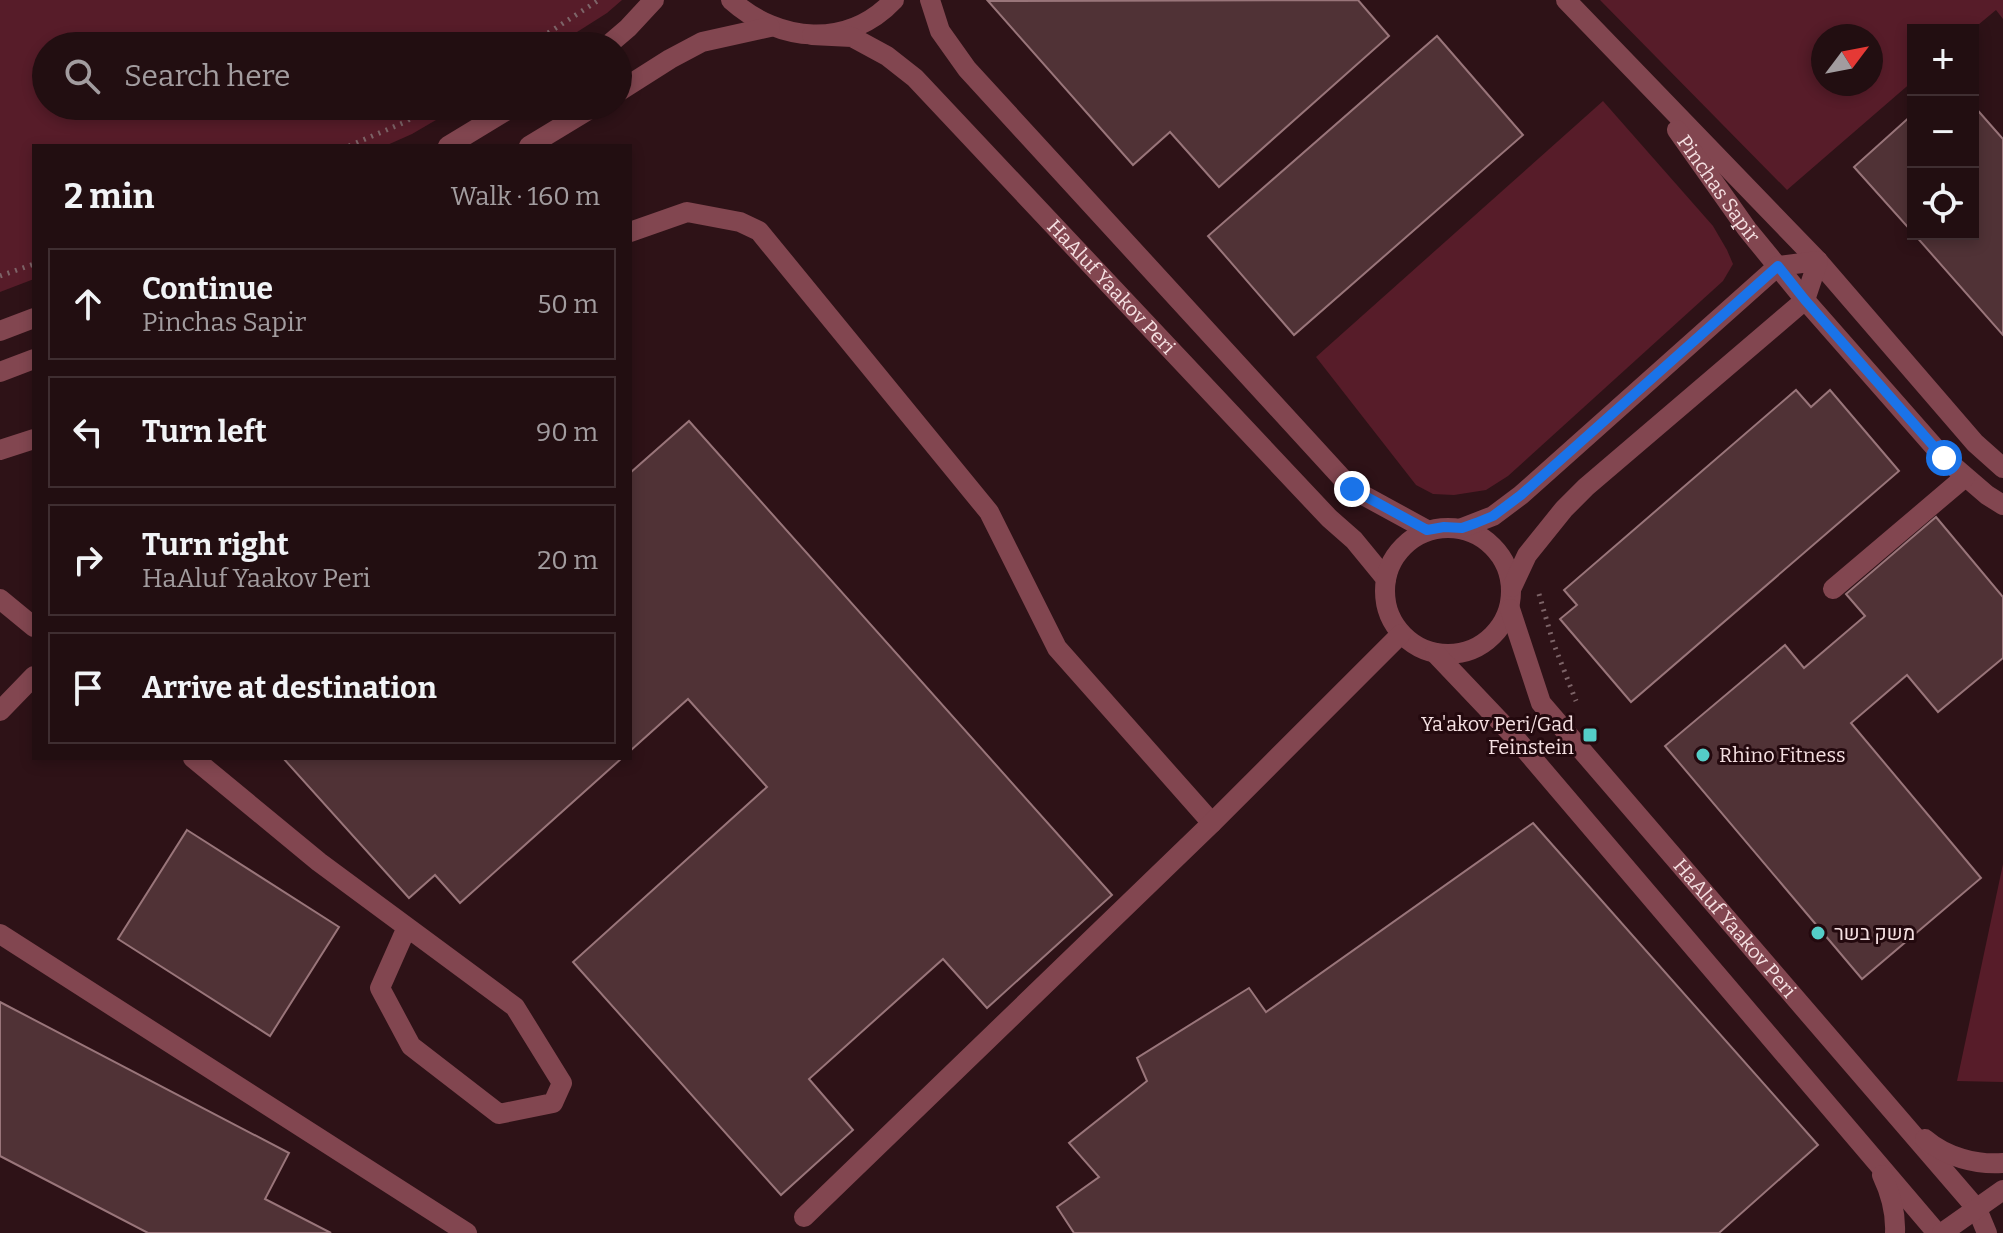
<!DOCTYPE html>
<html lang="en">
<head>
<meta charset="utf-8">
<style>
	:root { --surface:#220e11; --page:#2a171a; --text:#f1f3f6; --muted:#a29c9f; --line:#3f2e31 }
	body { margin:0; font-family:Bitter,Heebo,serif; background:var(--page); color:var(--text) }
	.controls { position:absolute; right:24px; top:24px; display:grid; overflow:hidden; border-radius:0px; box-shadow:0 4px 12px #0003 }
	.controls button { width:72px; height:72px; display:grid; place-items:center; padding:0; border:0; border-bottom:2px solid var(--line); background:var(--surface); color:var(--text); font:40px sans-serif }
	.compass { position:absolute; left:1811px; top:24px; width:72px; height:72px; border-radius:50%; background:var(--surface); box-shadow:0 4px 12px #0003; rotate:58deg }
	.stop { position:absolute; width:24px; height:24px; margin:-18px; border:6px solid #1a73e8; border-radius:50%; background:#fff }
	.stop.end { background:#1a73e8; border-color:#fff; box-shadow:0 2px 8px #0008 }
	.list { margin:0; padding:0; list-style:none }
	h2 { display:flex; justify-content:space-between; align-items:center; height:104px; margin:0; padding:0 32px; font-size:34px }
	h2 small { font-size:26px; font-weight:400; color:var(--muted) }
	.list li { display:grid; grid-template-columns:52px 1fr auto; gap:24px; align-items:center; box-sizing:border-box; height:112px; margin:0 16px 16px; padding:0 16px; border:2px solid var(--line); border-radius:0px }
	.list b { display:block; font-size:30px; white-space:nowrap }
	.list p { margin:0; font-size:26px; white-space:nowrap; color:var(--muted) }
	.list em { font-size:26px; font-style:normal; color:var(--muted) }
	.icon { flex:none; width:44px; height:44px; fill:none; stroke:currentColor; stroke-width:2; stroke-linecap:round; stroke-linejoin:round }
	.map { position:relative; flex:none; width:2003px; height:1233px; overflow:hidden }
	.search { position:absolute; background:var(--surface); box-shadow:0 4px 12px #0003; left:32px; top:32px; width:600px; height:88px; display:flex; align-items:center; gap:20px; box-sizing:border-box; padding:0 28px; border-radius:44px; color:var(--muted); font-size:30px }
	.panel { position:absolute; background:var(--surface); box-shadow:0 4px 12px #0003; left:32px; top:144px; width:600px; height:616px; border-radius:0px }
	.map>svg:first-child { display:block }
	.green { fill:#571c29; fill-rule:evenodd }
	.building { fill:#503236; stroke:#99757a; stroke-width:2 }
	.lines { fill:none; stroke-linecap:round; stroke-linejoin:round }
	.path { stroke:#7d6468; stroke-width:5; stroke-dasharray:2 6; stroke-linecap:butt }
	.minor { stroke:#824650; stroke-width:20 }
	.route { stroke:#1a73e8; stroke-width:10 }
	.poi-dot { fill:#54cdc7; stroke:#23090e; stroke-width:3 }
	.labels { text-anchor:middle; stroke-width:6; stroke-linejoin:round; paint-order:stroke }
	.street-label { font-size:20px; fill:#f5e0e2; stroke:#23090e }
	.poi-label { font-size:20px; fill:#f5e0e2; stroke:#23090e; text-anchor:start }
</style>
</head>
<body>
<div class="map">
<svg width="2003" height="1233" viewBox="0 0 2003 1233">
	<rect width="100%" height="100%" fill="#2e1217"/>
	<g class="green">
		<path d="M0,0H622L607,13L555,46H46V106H460L412,134L385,146H34V279L0,292Z"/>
		<path d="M1600,0H2003V19L1996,10L1972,30H1913V81L1787,190ZM1823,36H1871V84H1823Z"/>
		<path d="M1603,101L1713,226L1727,250L1733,264L1723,281L1508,476L1486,490L1454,495L1433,494L1416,485L1316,357Z"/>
		<path d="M2003,864V1082L1957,1081Z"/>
	</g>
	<g class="building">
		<path d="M1358,0L1389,36L1219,187L1170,132L1133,165L988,1Z"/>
		<path d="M1437,36L1523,135L1294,335L1208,236Z"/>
		<path d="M1973,105L2003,139V335L1914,234H1973Z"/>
		<path d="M1913,114V233L1854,167Z"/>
		<path d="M1796,390L1811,407L1830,390L1899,471L1631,702L1560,619L1577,605L1564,590Z"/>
		<path d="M689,421L1112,895L987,1008L943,959L809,1079L853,1130L781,1195L573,962L767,787L688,699L630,751V473Z"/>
		<path d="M1936,517L2003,597V658L1938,712L1907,675L1851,723L1981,878L1862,979L1665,746L1785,645L1804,668L1865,616L1846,594Z"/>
		<path d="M283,758H622L460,903L435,875L409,898Z"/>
		<path d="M1533,823L1818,1145L1719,1233H1074L1057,1207L1099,1177L1069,1143L1147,1081L1137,1058L1249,988L1266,1012Z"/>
		<path d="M187,830L339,927L270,1036L118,939Z"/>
		<path d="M0,1002L289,1153L265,1199L331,1233H148L0,1156Z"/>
	</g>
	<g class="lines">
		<g class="path">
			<path d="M528,46L599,0"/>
			<path d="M349,146L405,122L431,106"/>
			<path d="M0,276L34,264"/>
			<path d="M1539,594L1553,642L1576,701"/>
		</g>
		<g class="minor">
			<path d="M731,0C779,43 848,49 894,0"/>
			<path d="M930,0L940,31L967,69L1352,489L1427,530"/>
			<path d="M1566,0L1818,261L1975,443L2003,468"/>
			<path id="s1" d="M812,35L852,37L887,56L915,78L1329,518L1354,540L1386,579"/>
			<path d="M607,46L628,28L654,0"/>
			<path d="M618,92L670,59L702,42L770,27"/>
			<path id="s2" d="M1677,130L1747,229L1805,300L1944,458L1987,495L2003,505"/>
			<path d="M448,146L514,106"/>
			<path d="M529,146L595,106"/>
			<path d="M630,232L687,212L740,222L759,231L989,512L1057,648L1212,823"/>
			<path d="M0,331L34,318"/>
			<path d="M0,372L34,359"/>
			<path d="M0,450L34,439"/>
			<circle cx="1448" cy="591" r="63"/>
			<path d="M1462,528L1493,516L1521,495L1778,266L1818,261L1805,300L1586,487L1564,509L1527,555L1512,587"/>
			<path d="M1833,589L1965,477"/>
			<path d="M0,599L34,627"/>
			<path id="s3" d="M1510,609L1541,703L1977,1209L1987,1233"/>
			<path d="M1435,653L1511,733L1937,1233"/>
			<path d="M0,711L34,676"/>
			<path d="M193,758L319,862L515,1007L562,1083L553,1103L499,1114L411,1046L380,988L407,927"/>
			<path d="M0,934L467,1233"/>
			<path d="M1925,1139C1946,1157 1976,1165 2003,1163"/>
			<path d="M1882,1175C1891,1194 1896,1212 1895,1233"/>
			<path d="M804,1217L1212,823L1401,634"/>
			<path d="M1942,1233L2003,1190"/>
		</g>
	</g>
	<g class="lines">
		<path class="route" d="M1352,489L1427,530L1444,527L1462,528L1476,523L1493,516L1521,495L1778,266L1805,300L1944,458"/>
	</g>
	<g class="poi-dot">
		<rect x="1582" y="727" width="16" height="16" rx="4"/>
		<circle cx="1703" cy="755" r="8"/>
		<circle cx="1818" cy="933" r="8"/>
	</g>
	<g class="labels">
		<g class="street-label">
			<text dy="7" stroke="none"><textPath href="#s2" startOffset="72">Pinchas Sapir</textPath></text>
			<text dy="7" stroke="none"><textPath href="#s1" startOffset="402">HaAluf Yaakov Peri</textPath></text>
			<text dy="7" stroke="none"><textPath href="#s3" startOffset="396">HaAluf Yaakov Peri</textPath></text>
		</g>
		<g class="poi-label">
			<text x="1574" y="731" text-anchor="end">Ya'akov Peri/Gad<tspan x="1574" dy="23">Feinstein</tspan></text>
			<text x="1719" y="762">Rhino Fitness</text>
			<text x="1834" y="940">משק בשר</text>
		</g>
	</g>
</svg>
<div class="controls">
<button>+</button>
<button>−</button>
<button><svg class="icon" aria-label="locate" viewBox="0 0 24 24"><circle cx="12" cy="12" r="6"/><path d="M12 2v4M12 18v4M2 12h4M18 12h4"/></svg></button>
</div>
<svg class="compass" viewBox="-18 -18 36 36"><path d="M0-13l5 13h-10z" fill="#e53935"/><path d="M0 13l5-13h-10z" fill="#a29c9f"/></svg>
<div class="stop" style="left:1944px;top:458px"></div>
<div class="stop end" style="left:1352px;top:489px"></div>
<div class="search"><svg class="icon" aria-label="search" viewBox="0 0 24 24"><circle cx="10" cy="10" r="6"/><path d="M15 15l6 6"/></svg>Search here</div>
<section class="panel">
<h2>2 min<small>Walk · 160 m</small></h2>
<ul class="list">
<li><svg class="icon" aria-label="ahead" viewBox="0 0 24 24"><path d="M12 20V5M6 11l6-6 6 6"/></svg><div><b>Continue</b><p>Pinchas Sapir</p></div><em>50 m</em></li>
<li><svg class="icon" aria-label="left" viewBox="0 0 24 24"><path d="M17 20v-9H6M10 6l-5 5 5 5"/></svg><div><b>Turn left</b></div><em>90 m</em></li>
<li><svg class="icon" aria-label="right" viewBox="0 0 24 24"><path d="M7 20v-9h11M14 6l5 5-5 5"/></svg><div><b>Turn right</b><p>HaAluf Yaakov Peri</p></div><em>20 m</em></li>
<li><svg class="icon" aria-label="arrive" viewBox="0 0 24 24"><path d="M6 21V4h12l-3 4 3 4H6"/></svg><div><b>Arrive at destination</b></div></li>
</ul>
</section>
</div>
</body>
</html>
